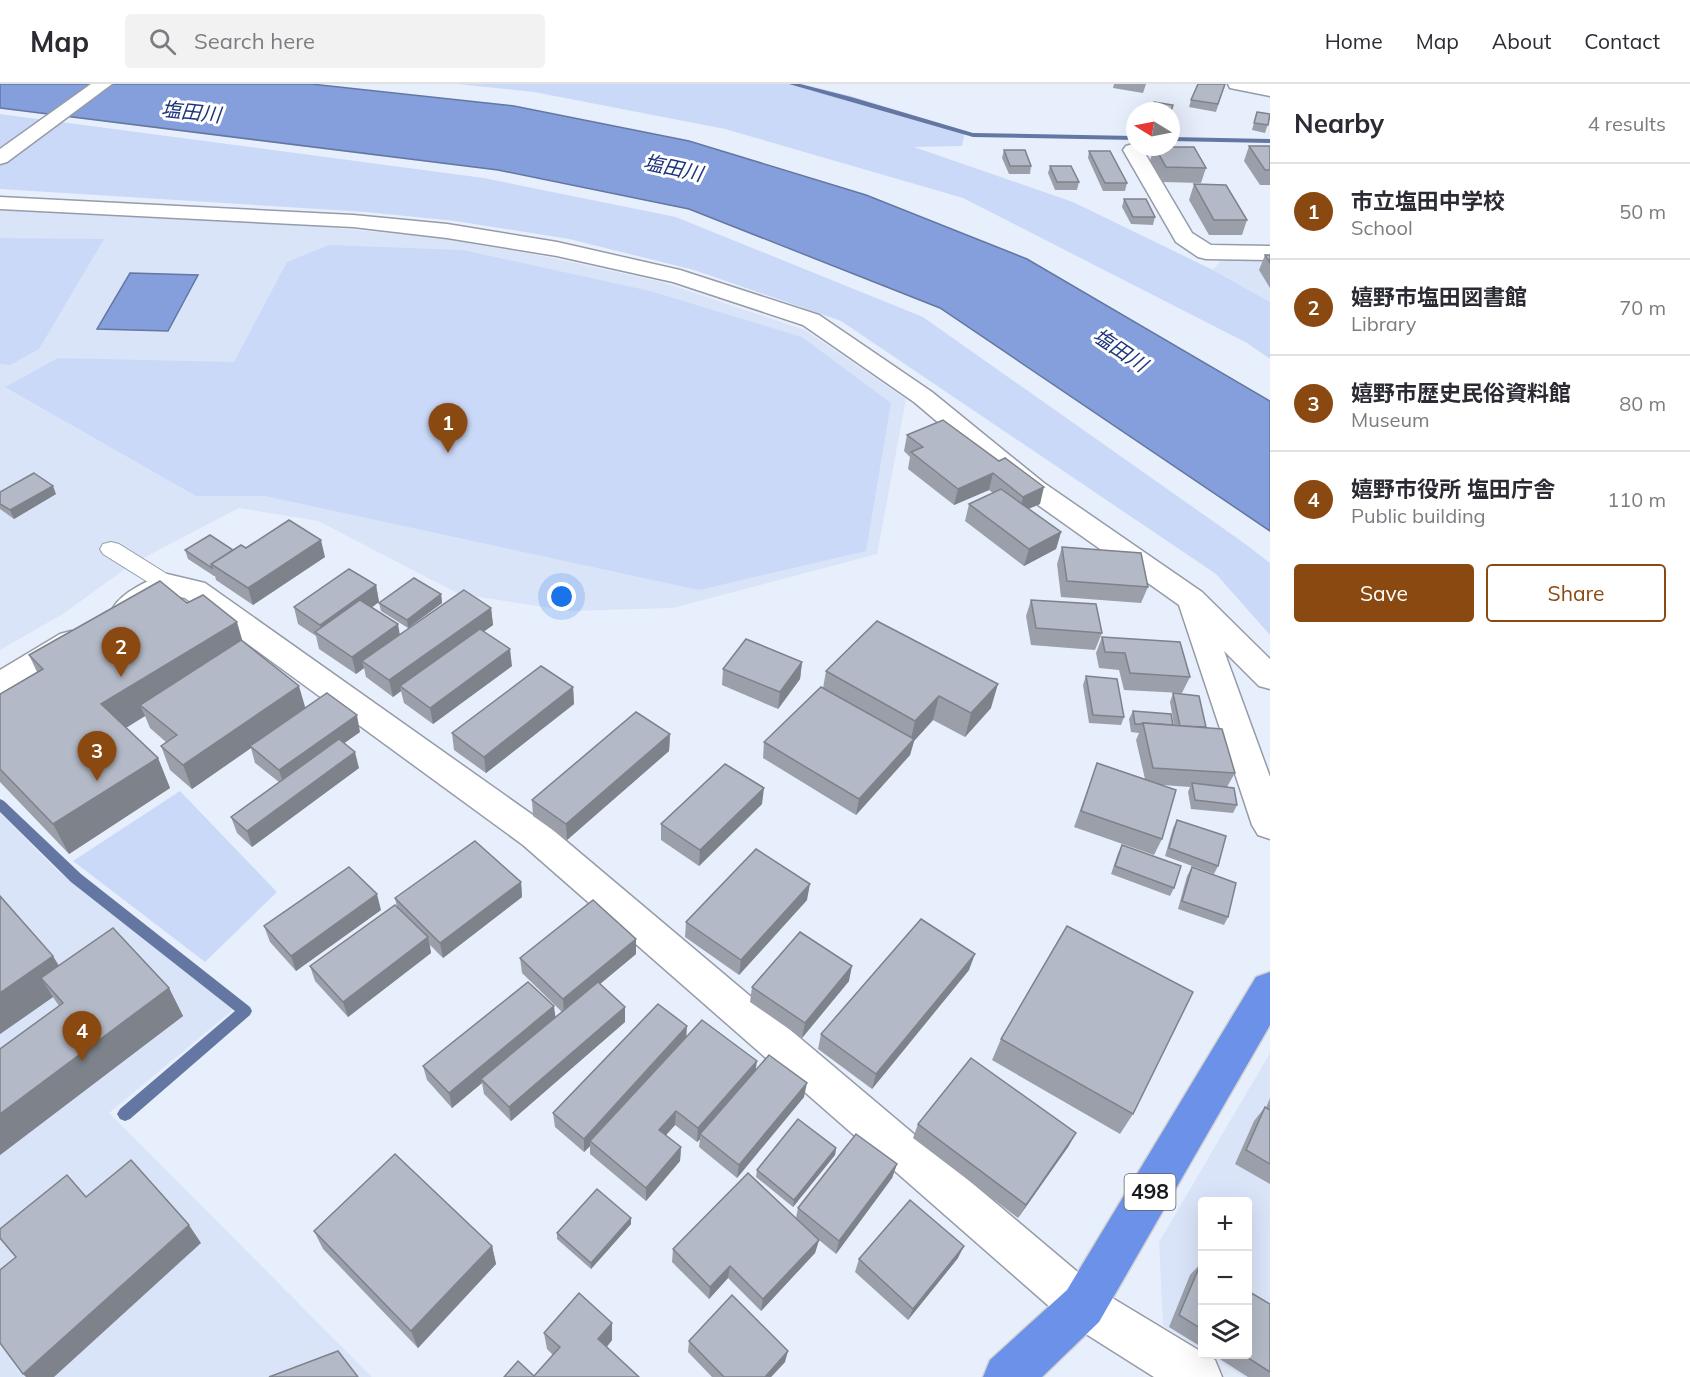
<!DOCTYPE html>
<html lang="en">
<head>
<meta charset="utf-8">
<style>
	:root { --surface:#fff; --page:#f2f2f3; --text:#2b2b33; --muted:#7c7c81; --line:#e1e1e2; --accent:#894911 }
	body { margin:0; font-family:Mulish,"Noto Sans JP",sans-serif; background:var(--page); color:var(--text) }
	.controls { position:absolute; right:18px; bottom:18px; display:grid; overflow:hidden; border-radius:6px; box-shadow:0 6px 24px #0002 }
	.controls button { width:54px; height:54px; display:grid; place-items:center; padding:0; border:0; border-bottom:2px solid var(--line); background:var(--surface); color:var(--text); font:30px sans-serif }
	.compass { position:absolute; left:1126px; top:18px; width:54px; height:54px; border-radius:50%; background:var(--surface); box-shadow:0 6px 24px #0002; rotate:280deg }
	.you { position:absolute; left:562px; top:513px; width:21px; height:21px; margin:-15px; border:4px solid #fff; border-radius:50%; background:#1a73e8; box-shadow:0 0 0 9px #1a73e833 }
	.badge { display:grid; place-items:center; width:39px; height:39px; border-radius:50%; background:var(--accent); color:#fff; font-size:20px; font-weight:700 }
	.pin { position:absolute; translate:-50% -50px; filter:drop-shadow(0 2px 3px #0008) }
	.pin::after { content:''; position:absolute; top:32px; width:21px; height:18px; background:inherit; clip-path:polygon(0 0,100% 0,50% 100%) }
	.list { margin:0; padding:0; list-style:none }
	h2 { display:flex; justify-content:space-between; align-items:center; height:78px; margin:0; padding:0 24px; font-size:26px }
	h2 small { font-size:20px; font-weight:400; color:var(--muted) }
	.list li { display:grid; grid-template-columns:39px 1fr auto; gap:18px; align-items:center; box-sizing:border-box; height:96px; padding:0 24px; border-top:2px solid var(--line) }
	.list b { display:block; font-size:22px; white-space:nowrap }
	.list p { margin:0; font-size:20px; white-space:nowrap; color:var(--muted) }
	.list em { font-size:20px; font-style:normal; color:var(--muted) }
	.actions { display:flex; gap:12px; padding:18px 24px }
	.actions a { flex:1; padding:14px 0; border:2px solid var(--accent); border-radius:6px; text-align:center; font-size:21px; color:var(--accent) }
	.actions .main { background:var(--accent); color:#fff }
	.icon { flex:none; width:33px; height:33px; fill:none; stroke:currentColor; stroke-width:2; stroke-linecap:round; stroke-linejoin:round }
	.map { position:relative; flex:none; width:1270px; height:1293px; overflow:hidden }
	header { display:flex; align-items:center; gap:36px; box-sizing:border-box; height:84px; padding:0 30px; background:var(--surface); border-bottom:2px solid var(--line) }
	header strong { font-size:28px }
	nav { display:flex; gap:33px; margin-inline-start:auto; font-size:21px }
	.search { width:420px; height:54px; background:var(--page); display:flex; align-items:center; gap:15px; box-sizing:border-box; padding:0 21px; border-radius:6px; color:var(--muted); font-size:22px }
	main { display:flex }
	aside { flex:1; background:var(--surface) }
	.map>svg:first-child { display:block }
	.built { fill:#dae4f8 }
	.green { fill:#cbd9f9 }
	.water { fill:#849fdb; stroke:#6377a2; stroke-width:1.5 }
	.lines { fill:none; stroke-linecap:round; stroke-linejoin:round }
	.stream { fill:#6377a2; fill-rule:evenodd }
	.lane-casing { stroke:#959ba8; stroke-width:2 }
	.street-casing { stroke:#959ba8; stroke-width:3 }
	.highway-casing { stroke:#d1d1d2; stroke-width:3 }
	.lane { fill:#fff; fill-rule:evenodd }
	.street { fill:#fff; fill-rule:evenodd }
	.highway { fill:#6c91e8; fill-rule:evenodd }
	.wall { fill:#9a9faa }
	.shaded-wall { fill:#7d828b }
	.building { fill:#b3b9c6; stroke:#7d828b; stroke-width:1.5 }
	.labels { text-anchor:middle; stroke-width:6; stroke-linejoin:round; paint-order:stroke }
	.far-water-label { font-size:20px; font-style:italic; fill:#1d357c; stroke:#fff }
	.shield { fill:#fff; stroke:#5d5f62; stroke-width:1.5 }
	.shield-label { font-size:21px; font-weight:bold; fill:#171a1e }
</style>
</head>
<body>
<header>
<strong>Map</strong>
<div class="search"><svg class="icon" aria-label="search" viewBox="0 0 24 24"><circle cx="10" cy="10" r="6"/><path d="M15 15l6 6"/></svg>Search here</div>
<nav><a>Home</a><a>Map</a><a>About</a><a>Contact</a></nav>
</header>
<main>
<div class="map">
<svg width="1270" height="1293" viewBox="0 0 1270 1293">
	<rect width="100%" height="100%" fill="#e8effc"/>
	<g class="built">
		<path d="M0,125L304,141L440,154L548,173L662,198L805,246L906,315L877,470L673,524L570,527L459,510L318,437L239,424L132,480L63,530L0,566Z"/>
		<path d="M1224,173L1270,175V218L1213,186Z"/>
		<path d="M0,729L58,787L234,925L109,1029L372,1293H0Z"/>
		<path d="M1270,969V1293H1244L1209,1271L1248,1270V1118H1202V1266L1163,1241L1159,1158Z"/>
	</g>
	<g class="green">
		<path d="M458,0H802L851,12L965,47L962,62L914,63L1073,118L1213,186L1270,218V275L1247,259L963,114L725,45L534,8Z"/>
		<path d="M0,30L484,94L676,133L923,233L1244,459L1270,479V551L1216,490L841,237L694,186L569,155L455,137L366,128L0,105Z"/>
		<path d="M0,154L104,155L39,265L10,281L0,280Z"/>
		<path d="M329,161L463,166L650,207L802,253L891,319L866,467L699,506L265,412H196L5,303L58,274L234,278L287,178Z"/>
		<path d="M180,707L277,808L205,878L73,777Z"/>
	</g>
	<g class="water">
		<path d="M0,0H311L514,22L689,57L866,111L1027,175L1270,317V447L940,224L689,125L498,86L0,24Z"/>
		<path d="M130,189L198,191L168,247L97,245Z"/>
	</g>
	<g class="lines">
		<g class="stream">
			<path d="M789,0H800L851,13L973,49L1135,52V56L973,53Z"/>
			<path d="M1171,53L1270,55V59L1171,57Z"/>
			<path d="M0,715L4,717L81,790L250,923L252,927L250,931L130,1035L125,1037L120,1035L117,1030L120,1025L235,927L71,798L0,728Z"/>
		</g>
		<g class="lane-casing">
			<path id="lane" d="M111,458L119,460L175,495L178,500L175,505L167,508L159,505L103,470L100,465L103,460Z"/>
		</g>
		<g class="street-casing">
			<g id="street">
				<path d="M91,0H112L7,78L0,80V65Z"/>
				<path d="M1228,0H1270V12L1230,4Z"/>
				<path d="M1133,60L1143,66L1192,149L1211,161L1270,162V176L1206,175L1198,173L1176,158L1123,66L1126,62Z"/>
				<path d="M0,113L353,131L447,140L557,158L680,186L819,231L932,308L1044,399L1202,508L1270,575V605L1259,602L1224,567L1270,693V755L1258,751L1252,741L1179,521L1024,411L914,318L803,241L673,198L557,172L447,154L353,143L0,125Z"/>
				<path d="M167,490L205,499L547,741L1099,1206L1215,1276L1222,1293H1154L1067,1238L523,761L185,514L171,511C154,522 138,537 117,531L113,524C122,508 150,495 167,490Z"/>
				<path d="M71,547L82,550L87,558L82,566L11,609L0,613V586L60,550Z"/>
			</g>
		</g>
		<g class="highway-casing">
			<path id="highway" d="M1270,888V941L1099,1238L1042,1293H983L990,1276L1067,1206L1256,893Z"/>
		</g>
		<use href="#lane" class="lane"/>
		<use href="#street" class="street"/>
		<use href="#highway" class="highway"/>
	</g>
	<g class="wall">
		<path d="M1114,0H1146L1143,9L1113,4Z"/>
		<path d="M1225,0L1216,28L1189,23L1191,16Z"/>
		<path d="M1257,28L1270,34L1265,49L1252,46Z"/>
		<path d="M1249,62H1270V101H1260L1244,77Z"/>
		<path d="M1154,63H1171L1206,84L1201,99L1162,98L1150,77Z"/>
		<path d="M1004,66L1031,82L1030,90H1009L1002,74Z"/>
		<path d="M1089,67L1127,99L1125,107H1103L1088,74Z"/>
		<path d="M1050,82L1079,98L1077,106H1055L1048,89Z"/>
		<path d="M1194,100L1247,136L1242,151H1209L1189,116Z"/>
		<path d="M1124,115L1155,133L1153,141L1131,140L1122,123Z"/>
		<path d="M1265,171H1270V204L1259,186Z"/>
		<path d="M943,336L1040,420L1028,425L1061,448L1056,465L1024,482L965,437L969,420L993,409L989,406L954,421L908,385L910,373L904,367L907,351Z"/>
		<path d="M0,408L56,410L14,435L0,425Z"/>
		<path d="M1062,463L1148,503L1141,519L1061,513L1057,480Z"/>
		<path d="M246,464L325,473L253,521L216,496L215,492H214L188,475L185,466H233Z"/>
		<path d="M376,501L379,518L371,524L400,551L491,524L493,541L484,547L512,582L433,640L404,619L401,607L393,613L366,593L364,584L356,590L319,565L316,552L298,540L294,523Z"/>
		<path d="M441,510L442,519L408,544L381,527L379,519Z"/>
		<path d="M1031,516L1102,549L1095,566L1031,561L1026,532Z"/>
		<path d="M187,519L242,557L306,624L360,648L344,659L359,684L252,763L237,749L231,733L279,698L255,679L251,664L192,705L170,686L161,662L166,658L150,644L145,632L126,644L158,674L170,704L69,770L0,698V610L37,588L29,571Z"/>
		<path d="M1102,553L1190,593L1182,609L1124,606L1119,586L1099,584L1096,569Z"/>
		<path d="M802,578L800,595L778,625L722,601L723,585Z"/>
		<path d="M826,587L991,624L965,653L933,636L914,657L910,671L856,731L763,674L764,658L823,604Z"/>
		<path d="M1086,592L1124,633L1121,641L1089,639L1083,601Z"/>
		<path d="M573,603L574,620L486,689L454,666L452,649Z"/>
		<path d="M1173,609L1206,643L1235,689L1227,703L1237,721L1233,729L1191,725L1188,708L1190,703L1163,701L1162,755L1154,771L1074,743L1097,679L1145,695L1136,656L1139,649L1131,648L1129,635L1133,627L1174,641L1170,618Z"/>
		<path d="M670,650L669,667L567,756L533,732L532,716Z"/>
		<path d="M762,720L699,782L661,756V740Z"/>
		<path d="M1177,736L1218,782L1214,790L1165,772L1173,744Z"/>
		<path d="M1122,761L1174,804L1170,812L1111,790L1118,769Z"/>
		<path d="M1192,783L1228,833L1224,841L1178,825L1187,792Z"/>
		<path d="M521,798L522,813L443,874L430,861L431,869L348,933L315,897L310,882L397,823L395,814Z"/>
		<path d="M0,812L59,882L169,904L183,932L0,1071V965L59,922L53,913L0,950Z"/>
		<path d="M807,816L739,891L685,853L686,838Z"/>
		<path d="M381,826L296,887L270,858L264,842Z"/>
		<path d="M636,855V870L600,900L625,938L511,1037L484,1010L482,999L452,1024L427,996L423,982L555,934L562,928L522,889L520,874Z"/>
		<path d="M969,886L872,1005L818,965L821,950Z"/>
		<path d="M849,897L802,954L750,918L752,903Z"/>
		<path d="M687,952L755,986L804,1013L737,1094L699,1063L700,1055L697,1058L675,1041L666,1051L681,1063L680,1077L646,1117L590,1070V1062L584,1068L555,1043L553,1029Z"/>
		<path d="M1001,955L1133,1030L1120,1050L992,976Z"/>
		<path d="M1270,1014V1100L1235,1080L1254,1037L1265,1023L1266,1024Z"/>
		<path d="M918,1040L1076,1049L1068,1063L1018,1134L913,1054Z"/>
		<path d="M836,1064L835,1071L793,1123L756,1093L757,1086Z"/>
		<path d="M897,1080L892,1094L836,1170L819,1156L815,1169L761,1227L728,1194L709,1215L672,1178L673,1165L796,1134L798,1124Z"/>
		<path d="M631,1134V1140L591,1185L557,1155V1149Z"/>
		<path d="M314,1147L492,1162L496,1180L418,1264L323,1165Z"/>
		<path d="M958,1174L908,1236L855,1188L859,1175Z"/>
		<path d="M1201,1179L1203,1180V1264L1169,1243L1190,1191Z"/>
		<path d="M1270,1220V1293H1248L1212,1270H1248Z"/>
		<path d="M612,1239V1256L607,1263L534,1292L553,1271L547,1265L544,1249Z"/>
		<path d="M689,1257L785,1278L771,1293H712L688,1268Z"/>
	</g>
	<g class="shaded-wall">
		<path d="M993,389L989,406L954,421L958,405Z"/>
		<path d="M53,402L56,410L14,435L10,426Z"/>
		<path d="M1044,403L1040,420L1019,429L1023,413Z"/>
		<path d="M1061,448L1056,465L1024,482L1029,465Z"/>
		<path d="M321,456L325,473L253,521L248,504Z"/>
		<path d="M376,501L379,518L326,556L324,554L320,541Z"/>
		<path d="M441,510L442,519L408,544L407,536Z"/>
		<path d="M491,524L493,541L404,605L400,602L401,607L393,613L389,596Z"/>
		<path d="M237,538L246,569L140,621L145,632L114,651L101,620Z"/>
		<path d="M398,540L401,557L362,577L364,584L356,590L352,573Z"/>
		<path d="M510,565L512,582L433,640L430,624Z"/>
		<path d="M802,578L800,595L778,625L780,608Z"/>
		<path d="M998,600L991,624L965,653L971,629Z"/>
		<path d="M299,602L306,626L250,662L251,664L192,705L183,681Z"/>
		<path d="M573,603L574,620L486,689L484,673Z"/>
		<path d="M939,612L933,636L914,657L910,671L856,731L859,715L910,659L915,637Z"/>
		<path d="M357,631L360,648L284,702L279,686Z"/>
		<path d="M670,650L669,667L567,756L566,740Z"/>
		<path d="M355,668L359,684L252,763L247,747Z"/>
		<path d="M158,674L170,704L69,770L53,740Z"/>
		<path d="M764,704L762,720L699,782L700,766Z"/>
		<path d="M521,798L522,813L443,874L440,859Z"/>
		<path d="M810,800L807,816L739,891L741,876Z"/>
		<path d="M377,810L381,826L296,887L291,872Z"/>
		<path d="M428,853L431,869L348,933L343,918Z"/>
		<path d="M636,855V870L564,930L563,915Z"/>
		<path d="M975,870L969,886L872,1005L876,990Z"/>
		<path d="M53,872L70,900L41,894L53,913L0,950V909Z"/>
		<path d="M852,882L849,897L802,954L805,939Z"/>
		<path d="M169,904L183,932L0,1071V1030Z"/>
		<path d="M554,922L556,937L481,995L482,999L452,1024L449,1009Z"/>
		<path d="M625,923V938L511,1037L509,1023Z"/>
		<path d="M687,942L686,957L590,1057V1062L584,1068V1055Z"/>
		<path d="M757,977L755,991L700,1050V1055L697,1058L698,1044Z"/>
		<path d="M807,999L804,1013L737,1094L739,1081Z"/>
		<path d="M676,1027L675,1041L658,1060L659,1046Z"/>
		<path d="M1076,1049L1068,1063L1018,1134L1026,1121Z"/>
		<path d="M681,1063L680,1077L646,1117V1104Z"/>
		<path d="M836,1064L835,1071L793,1123L794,1116Z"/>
		<path d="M897,1080L892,1094L836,1170L839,1157Z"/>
		<path d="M631,1134V1140L591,1185V1179Z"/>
		<path d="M189,1141L201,1159L54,1293H26L23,1290Z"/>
		<path d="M819,1156L815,1169L761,1227L763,1215Z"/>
		<path d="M492,1162L496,1180L418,1264L411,1247Z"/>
		<path d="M964,1162L958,1174L908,1236L913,1225Z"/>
		<path d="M730,1182L728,1194L709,1215L710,1203Z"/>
		<path d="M612,1239V1256L599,1272L598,1255Z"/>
		<path d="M788,1267L785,1278L771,1293H765Z"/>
	</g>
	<g class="building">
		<path d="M1198,0H1225L1218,20L1191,16Z"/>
		<path d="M1154,18L1173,21L1171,27H1151Z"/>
		<path d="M1257,28L1270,30L1268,41L1254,39Z"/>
		<path d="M1249,62H1270V86H1265Z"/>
		<path d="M1155,63H1194L1206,84L1166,83Z"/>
		<path d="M1004,66H1025L1031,82H1010Z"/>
		<path d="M1089,67H1110L1127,99H1105Z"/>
		<path d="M1050,82H1071L1079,98H1057Z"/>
		<path d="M1194,100L1226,101L1247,136H1214Z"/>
		<path d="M1124,115H1146L1155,133H1133Z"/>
		<path d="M1265,171H1270V179Z"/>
		<path d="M943,336L999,377L1005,374L1044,403L1023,413L993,389L958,405L911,368L923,363L907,351Z"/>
		<path d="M34,389L53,402L10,426L0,420V408Z"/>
		<path d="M1001,405L1061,448L1029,465L969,420Z"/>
		<path d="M289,436L321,456L248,504L211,480L241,461L246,464Z"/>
		<path d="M210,451L233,466L211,480L212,483V484L185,466Z"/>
		<path d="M1062,463L1141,469L1148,503L1067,497Z"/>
		<path d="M349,485L376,501L320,541L294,523Z"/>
		<path d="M414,494L441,510L407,536L379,519Z"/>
		<path d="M160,497L187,519L203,511L237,538L101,620L158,674L53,740L0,685V610L43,585L29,571Z"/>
		<path d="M464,506L491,524L389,596L362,577Z"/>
		<path d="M360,516L398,540L352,573L315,548Z"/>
		<path d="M1031,516L1096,520L1102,549L1036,544Z"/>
		<path d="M877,537L998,600L971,629L939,612L915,637L826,587Z"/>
		<path d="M480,545L510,565L430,624L400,602Z"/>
		<path d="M1102,553L1180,558L1190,593L1130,589L1125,569L1105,568Z"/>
		<path d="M746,555L802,578L780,608L723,585Z"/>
		<path d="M241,556L299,602L183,681L161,662L177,651L140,621Z"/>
		<path d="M541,582L573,603L484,673L452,649Z"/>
		<path d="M1086,592L1117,595L1124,633L1093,631Z"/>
		<path d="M821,603L914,655L859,715L764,658Z"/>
		<path d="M327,609L357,631L279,686L250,662Z"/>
		<path d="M1173,609L1199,612L1206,643L1180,642Z"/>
		<path d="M1133,627L1171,630L1173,641L1143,639L1144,640H1135Z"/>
		<path d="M636,628L670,650L566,740L532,716Z"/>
		<path d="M1143,639L1222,645L1235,689L1153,684Z"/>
		<path d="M339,655L355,668L247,747L231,733Z"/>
		<path d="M1097,679L1176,706L1162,755L1081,727Z"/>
		<path d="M725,680L764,704L700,766L661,740Z"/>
		<path d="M1192,699L1234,704L1237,721L1195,716Z"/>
		<path d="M1177,736L1226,752L1218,782L1169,764Z"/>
		<path d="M475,757L521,798L440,859L395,814Z"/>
		<path d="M1122,761L1181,782L1174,804L1115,782Z"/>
		<path d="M756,765L810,800L741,876L686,838Z"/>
		<path d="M349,783L377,810L291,872L264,842Z"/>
		<path d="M1192,783L1236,799L1228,833L1182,817Z"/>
		<path d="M0,812L53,872L0,909Z"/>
		<path d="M593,816L636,855L563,915L520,874Z"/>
		<path d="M395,821L428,853L343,918L310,882Z"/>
		<path d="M921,835L975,870L876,990L821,950Z"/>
		<path d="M1067,842L1193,908L1133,1030L1001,955Z"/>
		<path d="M113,844L169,904L0,1030V965L63,919L41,894Z"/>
		<path d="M800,848L852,882L805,939L752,903Z"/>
		<path d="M528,898L554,922L449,1009L423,982Z"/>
		<path d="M598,898L625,923L509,1023L481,995Z"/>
		<path d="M658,920L687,942L584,1055L553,1029Z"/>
		<path d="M702,936L757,977L698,1044L676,1027L659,1046L681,1063L646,1104L590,1057Z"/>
		<path d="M769,971L807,999L739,1081L700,1050Z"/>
		<path d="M971,974L1076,1049L1026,1121L918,1040Z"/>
		<path d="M1265,1023L1270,1026V1080L1246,1066Z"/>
		<path d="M798,1035L836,1064L794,1116L757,1086Z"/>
		<path d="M856,1050L897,1080L839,1157L798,1124Z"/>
		<path d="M395,1070L492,1162L411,1247L314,1147Z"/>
		<path d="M131,1076L189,1141L23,1290L0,1259V1186L16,1173L0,1154V1145L67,1091L86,1113Z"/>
		<path d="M748,1089L819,1156L763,1215L730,1182L710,1203L673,1165Z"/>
		<path d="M597,1105L631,1134L591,1179L557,1149Z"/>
		<path d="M910,1116L964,1162L913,1225L859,1175Z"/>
		<path d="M1201,1179L1203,1180V1246L1179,1231Z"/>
		<path d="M1248,1207L1270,1220V1288L1242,1270H1248Z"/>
		<path d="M579,1209L612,1239L598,1255L639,1293H504L518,1277L534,1292L560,1263L544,1249Z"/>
		<path d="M732,1211L788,1267L765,1293H724L689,1257Z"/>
		<path d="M338,1267L358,1293H269Z"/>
	</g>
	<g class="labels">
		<g class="far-water-label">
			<text transform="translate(191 28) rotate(6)" y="7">塩田川</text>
			<text transform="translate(673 84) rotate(12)" y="7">塩田川</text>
			<text transform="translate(1120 266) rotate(34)" y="7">塩田川</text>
		</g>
		<rect class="shield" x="1124.5" y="1090" width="51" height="36" rx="4.5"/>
		<g class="shield-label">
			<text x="1150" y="1115">498</text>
		</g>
	</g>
</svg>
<div class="controls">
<button>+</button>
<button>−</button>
<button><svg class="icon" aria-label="layers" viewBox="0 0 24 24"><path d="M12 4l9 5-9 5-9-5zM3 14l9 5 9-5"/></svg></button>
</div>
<svg class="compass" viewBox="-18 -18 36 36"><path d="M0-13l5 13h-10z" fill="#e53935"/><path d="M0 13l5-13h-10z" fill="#7c7c81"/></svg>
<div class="you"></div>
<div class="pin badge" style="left:448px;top:369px">1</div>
<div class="pin badge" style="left:121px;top:593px">2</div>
<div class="pin badge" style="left:97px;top:697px">3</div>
<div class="pin badge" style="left:82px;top:977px">4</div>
</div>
<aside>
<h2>Nearby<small>4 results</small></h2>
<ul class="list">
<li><span class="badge">1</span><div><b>市立塩田中学校</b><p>School</p></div><em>50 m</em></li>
<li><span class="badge">2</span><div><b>嬉野市塩田図書館</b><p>Library</p></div><em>70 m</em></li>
<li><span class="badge">3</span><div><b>嬉野市歴史民俗資料館</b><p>Museum</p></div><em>80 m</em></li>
<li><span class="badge">4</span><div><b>嬉野市役所 塩田庁舎</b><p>Public building</p></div><em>110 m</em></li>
</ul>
<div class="actions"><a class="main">Save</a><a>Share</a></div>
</aside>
</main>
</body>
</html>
